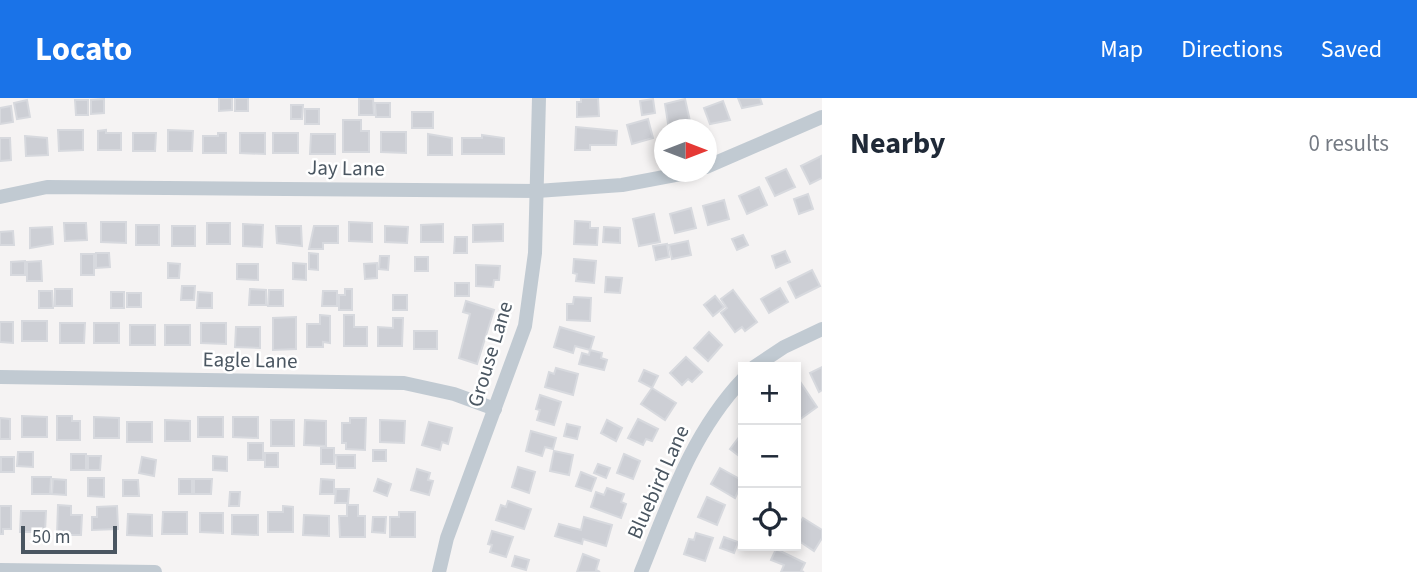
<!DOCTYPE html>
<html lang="en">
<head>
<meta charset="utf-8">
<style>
	:root { --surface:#fff; --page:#f2f2f3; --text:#1f2937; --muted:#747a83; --line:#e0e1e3; --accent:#1a73e8 }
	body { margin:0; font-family:"Source Sans 3",sans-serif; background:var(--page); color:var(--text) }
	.controls { position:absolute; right:21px; bottom:21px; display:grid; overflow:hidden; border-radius:0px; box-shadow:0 4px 10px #0003 }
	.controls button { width:63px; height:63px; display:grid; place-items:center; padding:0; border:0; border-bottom:2px solid var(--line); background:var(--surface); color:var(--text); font:35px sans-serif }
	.compass { position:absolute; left:654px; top:21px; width:63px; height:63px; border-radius:50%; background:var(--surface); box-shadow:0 4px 10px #0003; rotate:90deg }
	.scale { position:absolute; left:21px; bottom:18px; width:96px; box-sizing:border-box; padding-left:7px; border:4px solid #4a5661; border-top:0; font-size:19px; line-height:24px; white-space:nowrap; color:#4a5661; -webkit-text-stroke:5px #fff; paint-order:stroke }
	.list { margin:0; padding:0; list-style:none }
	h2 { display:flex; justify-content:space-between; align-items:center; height:91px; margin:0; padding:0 28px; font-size:30px }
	h2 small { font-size:23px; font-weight:400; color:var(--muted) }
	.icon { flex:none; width:38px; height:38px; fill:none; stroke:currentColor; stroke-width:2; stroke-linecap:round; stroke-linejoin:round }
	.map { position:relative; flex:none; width:822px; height:474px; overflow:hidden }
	header { display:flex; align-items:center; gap:42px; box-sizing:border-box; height:98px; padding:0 35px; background:var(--accent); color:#fff }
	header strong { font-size:33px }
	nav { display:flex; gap:38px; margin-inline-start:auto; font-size:24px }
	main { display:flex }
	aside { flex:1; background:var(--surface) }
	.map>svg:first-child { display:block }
	.building { fill:#cdcfd5; stroke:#d7d9de; stroke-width:2 }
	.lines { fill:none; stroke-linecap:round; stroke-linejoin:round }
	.minor { stroke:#c1cad2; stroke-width:14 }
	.labels { text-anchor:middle; stroke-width:5; stroke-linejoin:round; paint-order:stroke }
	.street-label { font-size:21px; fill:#4a5661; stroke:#fff }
</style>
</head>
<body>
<header>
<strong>Locato</strong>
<nav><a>Map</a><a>Directions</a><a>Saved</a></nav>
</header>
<main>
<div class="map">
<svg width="822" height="474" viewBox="0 0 822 474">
	<rect width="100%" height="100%" fill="#f5f3f3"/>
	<g class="building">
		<path d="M219,0H232V12L219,13Z"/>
		<rect x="235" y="0" width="13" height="13"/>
		<path d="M581,0H598L599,18L577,19V4H581Z"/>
		<path d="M738,0H760L762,6L742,10Z"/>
		<path d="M104,1V15L91,16V2Z"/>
		<path d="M359,1H373L374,17H359Z"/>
		<path d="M653,1L655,15L642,17L640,3Z"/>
		<path d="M685,1L692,32H669L665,6Z"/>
		<path d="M27,2L30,19L17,21L14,5Z"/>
		<path d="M75,2H88V17H76Z"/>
		<path d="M723,3L730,22L710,26L704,10Z"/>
		<path d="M375,5H390V19H376Z"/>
		<path d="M291,7H303L302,21H291Z"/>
		<path d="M11,8L13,24L0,26V10Z"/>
		<rect x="305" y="11" width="14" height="15"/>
		<rect x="412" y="14" width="21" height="16"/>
		<path d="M648,21L653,40L632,46L627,27Z"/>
		<path d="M343,22H361V33H369V54H343Z"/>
		<path d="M576,29L617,33L616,47H590V52H575Z"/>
		<path d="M58,32H83V52L59,53Z"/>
		<path d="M106,32V35H121V52H98V33Z"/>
		<path d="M168,32L193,33L192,53H168Z"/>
		<path d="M381,34H406V55L381,54Z"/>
		<path d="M133,35H156L155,53H133Z"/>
		<path d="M218,35H226V55H203V38H218Z"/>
		<path d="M240,35H265V56L240,55Z"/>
		<rect x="273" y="35" width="25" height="20"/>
		<path d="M311,36H335V56H310Z"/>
		<path d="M428,36L452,40V57H428Z"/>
		<path d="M482,37L504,40V56H462V40H482Z"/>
		<path d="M25,38L47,40L48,57L26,58Z"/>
		<path d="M0,40H10L11,62L0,63Z"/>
		<path d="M821,58L822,80L810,86L801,68Z"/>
		<path d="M786,71L795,89L775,98L766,80Z"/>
		<path d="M759,89L767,107L747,116L739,98Z"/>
		<path d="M808,96L813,111L799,116L794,101Z"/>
		<path d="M724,102L729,121L708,127L703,108Z"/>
		<path d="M691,110L696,130L675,135L670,116Z"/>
		<path d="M654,116L660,144L639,148L633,121Z"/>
		<path d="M575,123L590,124V130H598L597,147L574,146Z"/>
		<path d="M101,124H126V145L101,144Z"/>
		<path d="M349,124L372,125V144L349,143Z"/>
		<path d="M64,125H86L87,142L65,143Z"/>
		<rect x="207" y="125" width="23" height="21"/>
		<path d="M243,126L263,127L262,149L243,148Z"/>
		<path d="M443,126V144H421V127Z"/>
		<path d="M503,126V143L473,144V127Z"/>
		<rect x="136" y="127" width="23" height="20"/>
		<rect x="172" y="128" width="23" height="20"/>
		<path d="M276,128H301L302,148L277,145Z"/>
		<path d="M314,128H338V145H323V151H309Z"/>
		<path d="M385,128L408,129L407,145L385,144Z"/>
		<path d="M52,129L53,146L30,150V130Z"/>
		<path d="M604,129L620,130V145L603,144Z"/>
		<path d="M13,133L14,147H0V134Z"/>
		<path d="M743,137L748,147L737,152L732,141Z"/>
		<path d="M455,139H467V155H454Z"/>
		<path d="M688,143L691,157L672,161L669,147Z"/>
		<path d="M667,146L669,159L656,162L653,148Z"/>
		<path d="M785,153L790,164L776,170L772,158Z"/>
		<path d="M96,155H109L110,169L96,170Z"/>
		<path d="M309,155L318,156V172L309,171Z"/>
		<rect x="81" y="156" width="13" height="21"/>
		<path d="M380,158H389L388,172L379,171Z"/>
		<rect x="415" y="159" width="13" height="14"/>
		<path d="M574,161L596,163L594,185L576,183L577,176L573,175Z"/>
		<path d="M25,163V177H11V164Z"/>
		<path d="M41,163L42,183H27V164Z"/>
		<path d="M168,165L180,166L179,180H168Z"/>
		<path d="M293,165L306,166V182L293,181Z"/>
		<path d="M377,165V180L365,181L364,166Z"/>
		<path d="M237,166H258V182L237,181Z"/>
		<path d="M476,167L500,168L499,182H494L493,189L476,188Z"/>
		<path d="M812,172L820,188L796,200L788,184Z"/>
		<path d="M606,179L622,180L620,195L605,194Z"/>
		<rect x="455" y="185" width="14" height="13"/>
		<path d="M182,188H195L194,202H181Z"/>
		<path d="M780,190L788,204L769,215L761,201Z"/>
		<rect x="55" y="191" width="17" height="17"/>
		<path d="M250,191L266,192V207H249Z"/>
		<path d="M345,191H352V212H339V197H345Z"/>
		<path d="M269,192H283V208H268Z"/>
		<path d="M733,192L757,224L745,233L742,229L735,234L721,215L727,210L721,201Z"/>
		<path d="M39,193H52L53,210H39Z"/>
		<path d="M323,193H337V208H322Z"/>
		<rect x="111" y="194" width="13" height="16"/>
		<path d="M198,194L212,195V210H197Z"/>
		<rect x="127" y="195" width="14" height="14"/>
		<rect x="393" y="197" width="14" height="15"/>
		<path d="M715,198L724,209L713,218L704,207Z"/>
		<path d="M574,199L591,200L590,223L567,222V206H573Z"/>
		<path d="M466,203L494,212L477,266L459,260L470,216L463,214Z"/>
		<path d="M320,217L330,218V245L323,244V249H307V226H320Z"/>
		<path d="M344,217H354V229H367V248H344Z"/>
		<path d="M296,219V251L273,252V220Z"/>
		<path d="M393,220H403L402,248H378V229L393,230Z"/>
		<rect x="22" y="223" width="25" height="20"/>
		<path d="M0,224H13V245L0,244Z"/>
		<path d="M60,225H85L84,245H60Z"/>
		<rect x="94" y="225" width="25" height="20"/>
		<path d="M201,225H226V246L201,245Z"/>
		<rect x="130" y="227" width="25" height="20"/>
		<rect x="165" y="227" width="25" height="20"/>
		<path d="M236,229H260V250L235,249Z"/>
		<path d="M560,229L594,239L590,252L575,248L573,255L554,249Z"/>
		<rect x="414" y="233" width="23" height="18"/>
		<path d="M709,234L722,247L708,263L694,250Z"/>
		<path d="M590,252L602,255L601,260L607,262L604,272L579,266L582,255L589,257Z"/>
		<path d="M686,259L702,274L692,284L688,281L682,287L670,275Z"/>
		<path d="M822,269V292L819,294L810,275Z"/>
		<path d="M556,270L578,276L573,297L545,289L549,274L554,276Z"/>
		<path d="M644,272L658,278L652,290L639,283Z"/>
		<path d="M799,282L817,309L799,322L796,317V284Z"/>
		<path d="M652,290L676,305L665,322L641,306Z"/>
		<path d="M540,297L561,304L554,327L537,322L540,312L536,311Z"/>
		<path d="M22,318L47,319V339H22Z"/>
		<path d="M57,318H72V323H80V342H57Z"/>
		<path d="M94,319L119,320V340H94Z"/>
		<rect x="198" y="319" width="25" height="20"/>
		<path d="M233,319H258V340L233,339Z"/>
		<path d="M0,320L10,321V341H0Z"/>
		<path d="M350,320H366L365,352L346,351V345H342V325H350Z"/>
		<path d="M638,321L658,331L652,343L646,341L643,347L628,340Z"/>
		<path d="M165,322L190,323V343H165Z"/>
		<rect x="271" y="322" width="23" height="26"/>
		<path d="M305,322L326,323V348L304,347Z"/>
		<path d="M380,322L405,323L404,345L380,344Z"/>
		<path d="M607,322L622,330L616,343L601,335Z"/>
		<rect x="127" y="324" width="25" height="20"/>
		<path d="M429,324L452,330L448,346L442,344L440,352L422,347Z"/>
		<path d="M567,326L580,329L577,341L564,338Z"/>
		<path d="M531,333L556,340L553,351L545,349L542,358L526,353Z"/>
		<path d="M743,334V361L730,351Z"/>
		<rect x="248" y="345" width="15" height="17"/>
		<rect x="321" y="350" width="13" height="16"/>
		<rect x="373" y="352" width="13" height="11"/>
		<path d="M554,353L573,357L569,377L550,373Z"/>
		<path d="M18,354H33V369L17,368Z"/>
		<rect x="265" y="355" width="13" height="14"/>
		<rect x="71" y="356" width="15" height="16"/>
		<path d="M624,356L640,363L633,381L617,375Z"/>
		<path d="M336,357H355V370H337Z"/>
		<path d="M88,358H101L100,372H88Z"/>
		<path d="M213,358L227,359V373L213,372Z"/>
		<rect x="1" y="359" width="13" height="15"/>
		<path d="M142,359L156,362L154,378L139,375Z"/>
		<path d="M598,366L610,370L606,380L594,375Z"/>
		<path d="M518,369L535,374L529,395L512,389Z"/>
		<path d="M720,370L743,383L735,400L711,386Z"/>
		<path d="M417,371L430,375L428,382L433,383L429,397L411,392Z"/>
		<path d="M581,374L596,380L591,393L576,388Z"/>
		<path d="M32,379H51L50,396H32Z"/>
		<path d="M88,380H104V399L88,398Z"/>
		<path d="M53,381L66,382V397L52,396Z"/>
		<rect x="179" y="381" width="13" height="15"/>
		<path d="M194,381H212L211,396H194Z"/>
		<path d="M321,381L334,382V396H320Z"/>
		<path d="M378,381L391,386L387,398L374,393Z"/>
		<path d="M123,382H138L139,398H123Z"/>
		<path d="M607,390L624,396L621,404L626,406L621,420L591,409L596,394L604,397Z"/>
		<path d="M336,391H349L348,405H335Z"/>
		<path d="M230,394H240L239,408H229Z"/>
		<path d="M707,399L725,407L717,427L698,419Z"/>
		<path d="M508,403L531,411L524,431L496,422L501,407L506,409Z"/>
		<path d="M58,407L71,408V417H82L81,437H57Z"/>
		<path d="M347,407H358V418H365V439H340L339,418H347Z"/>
		<path d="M0,408H11V431H3V436H0Z"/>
		<path d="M117,408L118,431L92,432V419H97V409Z"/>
		<path d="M283,408L293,409V434H268V414H283Z"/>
		<path d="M21,413H46L45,434H20Z"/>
		<path d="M163,414H187V436H162Z"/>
		<path d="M399,414H415V439H390V419H399Z"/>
		<path d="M200,415H223V435L200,434Z"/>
		<path d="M128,416L152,417V438L127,437Z"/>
		<path d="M232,417H258V437L232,436Z"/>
		<path d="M304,417L329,418V438L303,437Z"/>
		<path d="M373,419H386L385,435L372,434Z"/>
		<path d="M584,419L612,427L606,448L583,441L582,446L555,438L559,426L581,432Z"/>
		<path d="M803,420L822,432V440L814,453L796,441V431Z"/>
		<path d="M492,433L513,439L506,459L490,454L492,447L488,446Z"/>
		<path d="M696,435L713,440L705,463L684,456L689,441L694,442Z"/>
		<path d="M724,439L738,444L734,455L720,450Z"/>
		<path d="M776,451L805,465L801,473L804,474H781L784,467L771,462Z"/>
		<path d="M583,456L599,462L596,472L600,474H577Z"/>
		<path d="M515,458L529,462L526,472L512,468Z"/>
	</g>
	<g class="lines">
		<g class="minor">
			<path d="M706,69L822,19"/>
			<path d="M0,99L47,89L537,93L622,87L691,74"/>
			<path d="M754,269L784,249L822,231"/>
			<path d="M0,279L404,285L454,296L495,311"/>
			<path d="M0,472L155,474"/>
			<path d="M439,474L447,440L525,228L535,155L539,0"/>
			<path d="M641,474C669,405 691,336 743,281"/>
		</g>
	</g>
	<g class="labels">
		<g class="street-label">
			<text transform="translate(346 70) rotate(1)" y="7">Jay Lane</text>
			<text transform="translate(490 256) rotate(-73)" y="7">Grouse Lane</text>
			<text transform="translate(250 262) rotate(1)" y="7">Eagle Lane</text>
			<text transform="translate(658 384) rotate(-66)" y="7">Bluebird Lane</text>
		</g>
	</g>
</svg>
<div class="controls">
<button>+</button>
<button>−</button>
<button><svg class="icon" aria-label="locate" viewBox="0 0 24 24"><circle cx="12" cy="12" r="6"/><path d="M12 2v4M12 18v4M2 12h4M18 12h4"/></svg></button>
</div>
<svg class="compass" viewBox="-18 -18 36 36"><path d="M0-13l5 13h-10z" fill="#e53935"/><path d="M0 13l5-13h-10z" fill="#747a83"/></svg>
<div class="scale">50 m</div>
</div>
<aside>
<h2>Nearby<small>0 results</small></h2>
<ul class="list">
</ul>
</aside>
</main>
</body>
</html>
